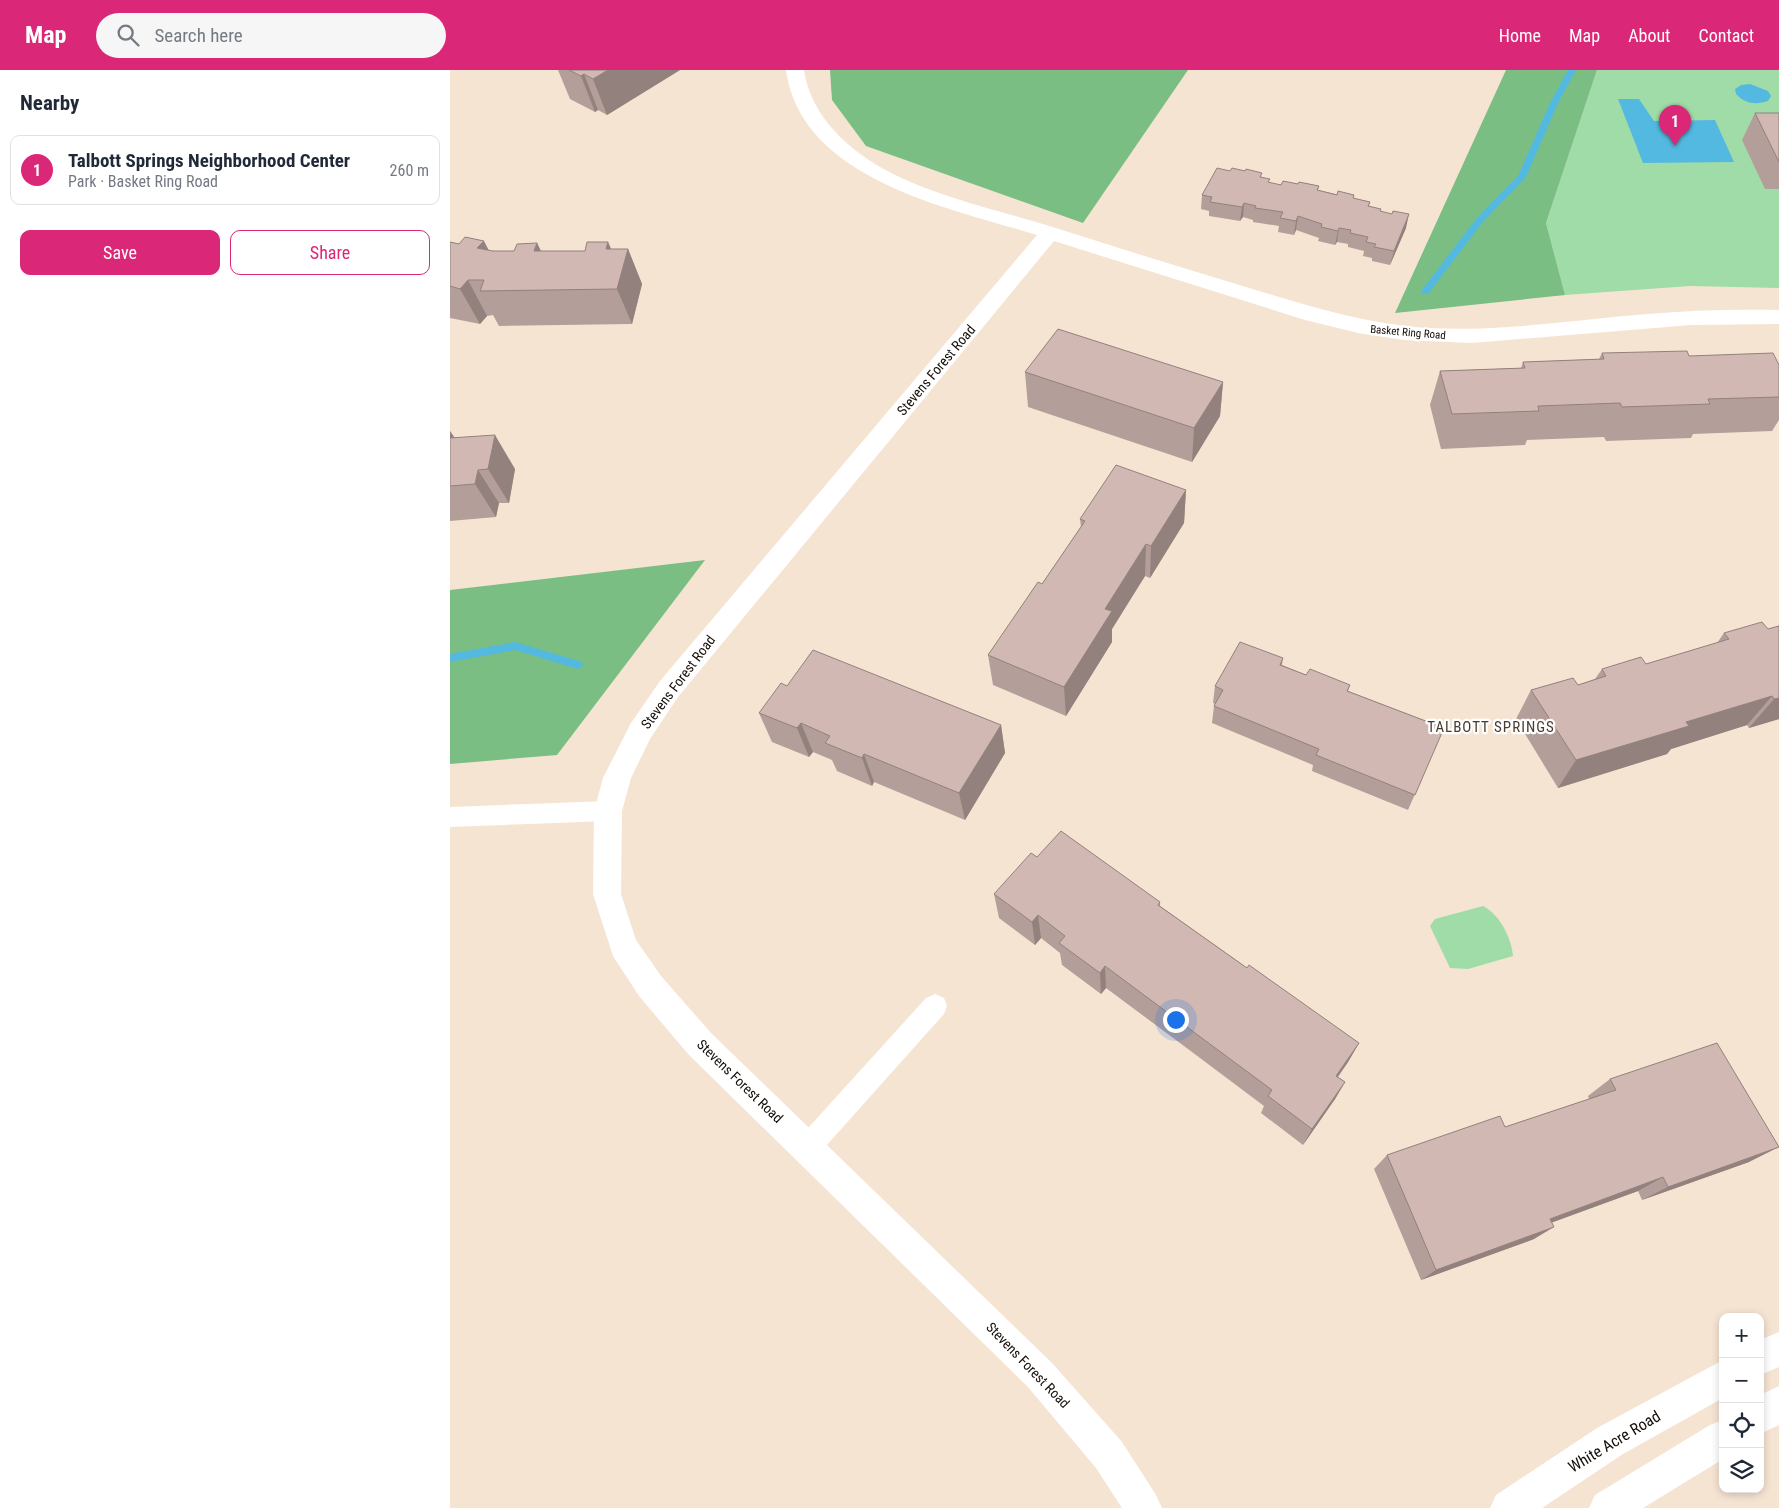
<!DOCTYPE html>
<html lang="en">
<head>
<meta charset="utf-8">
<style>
	:root { --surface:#fff; --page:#f6f6f7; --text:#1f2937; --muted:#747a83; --line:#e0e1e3; --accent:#db2777 }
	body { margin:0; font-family:"Roboto Condensed",sans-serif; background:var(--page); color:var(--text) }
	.controls { position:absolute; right:15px; bottom:15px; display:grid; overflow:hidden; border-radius:10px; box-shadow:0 2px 8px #0003 }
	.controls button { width:45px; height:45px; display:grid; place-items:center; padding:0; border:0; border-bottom:1px solid var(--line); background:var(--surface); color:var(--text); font:25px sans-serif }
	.you { position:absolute; left:725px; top:949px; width:18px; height:18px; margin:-12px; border:4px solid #fff; border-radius:50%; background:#1a73e8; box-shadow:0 0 0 8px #1a73e833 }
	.badge { display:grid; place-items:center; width:32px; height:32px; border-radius:50%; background:var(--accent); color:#fff; font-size:16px; font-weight:700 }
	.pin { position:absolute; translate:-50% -41px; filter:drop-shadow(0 1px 2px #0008) }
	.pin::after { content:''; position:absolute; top:26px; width:18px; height:15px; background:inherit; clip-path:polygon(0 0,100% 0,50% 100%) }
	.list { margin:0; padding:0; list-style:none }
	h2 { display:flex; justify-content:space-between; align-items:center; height:65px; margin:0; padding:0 20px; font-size:21px }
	h2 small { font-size:16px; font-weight:400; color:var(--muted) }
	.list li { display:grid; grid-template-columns:32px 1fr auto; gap:15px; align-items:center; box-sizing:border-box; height:70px; margin:0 10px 10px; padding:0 10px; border:1px solid var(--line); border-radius:10px }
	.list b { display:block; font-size:19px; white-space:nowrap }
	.list p { margin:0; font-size:16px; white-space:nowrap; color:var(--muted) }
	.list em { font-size:16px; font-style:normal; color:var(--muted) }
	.actions { display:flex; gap:10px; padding:15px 20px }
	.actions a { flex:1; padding:11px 0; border:1px solid var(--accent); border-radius:10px; text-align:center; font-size:18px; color:var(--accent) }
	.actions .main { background:var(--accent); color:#fff }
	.icon { flex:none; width:28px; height:28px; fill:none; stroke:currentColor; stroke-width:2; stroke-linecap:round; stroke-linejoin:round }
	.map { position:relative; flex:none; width:1329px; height:1438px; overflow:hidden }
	header { display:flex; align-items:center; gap:30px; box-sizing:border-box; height:70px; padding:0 25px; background:var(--accent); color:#fff }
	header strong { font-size:24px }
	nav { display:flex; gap:28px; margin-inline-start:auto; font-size:18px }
	.search { width:350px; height:45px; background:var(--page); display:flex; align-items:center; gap:12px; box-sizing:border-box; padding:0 18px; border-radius:28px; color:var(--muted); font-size:19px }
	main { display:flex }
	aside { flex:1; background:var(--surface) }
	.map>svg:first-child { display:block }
	.green { fill:#a0dca7 }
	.forest { fill:#7abe83 }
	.water { fill:#54b9e0 }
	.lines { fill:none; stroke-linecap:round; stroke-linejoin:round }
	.stream { fill:#54b9e0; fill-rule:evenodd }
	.service { fill:#fff; fill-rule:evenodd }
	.minor { fill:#fff; fill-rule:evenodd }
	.tertiary { fill:#fff; fill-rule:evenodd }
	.wall { fill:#b49e9a }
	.shaded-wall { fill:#92817d }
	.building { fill:#d1b8b3; stroke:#92817d }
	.labels { text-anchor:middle; stroke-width:4.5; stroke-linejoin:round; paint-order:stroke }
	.far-street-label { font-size:11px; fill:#140e09; stroke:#fff }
	.street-label { font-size:14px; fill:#140e09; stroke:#fff }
	.neighbourhood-label { font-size:15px; letter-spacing:1px; fill:#493b2d; stroke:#fff }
	.near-street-label { font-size:16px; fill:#140e09; stroke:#fff }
</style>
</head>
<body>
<header>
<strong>Map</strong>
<div class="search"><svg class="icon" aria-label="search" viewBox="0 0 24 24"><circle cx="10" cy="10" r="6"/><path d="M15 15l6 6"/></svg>Search here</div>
<nav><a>Home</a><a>Map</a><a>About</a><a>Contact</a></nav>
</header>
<main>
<aside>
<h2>Nearby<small></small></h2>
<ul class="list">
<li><span class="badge">1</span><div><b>Talbott Springs Neighborhood Center</b><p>Park · Basket Ring Road</p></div><em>260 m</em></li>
</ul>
<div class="actions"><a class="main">Save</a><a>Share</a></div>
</aside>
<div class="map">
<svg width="1329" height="1438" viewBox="0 0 1329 1438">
	<rect width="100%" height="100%" fill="#f6e4d3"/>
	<g class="green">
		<path d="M1147,0H1329V218L1240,216L1115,225L1096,153Z"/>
		<path d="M1033,836C1050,845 1061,867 1063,886L1018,899L1000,898L980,856L985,849Z"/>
	</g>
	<g class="forest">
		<path d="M380,0H738L633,153L416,76L382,30Z"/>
		<path d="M1056,0H1147L1096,153L1115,225L945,243Z"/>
		<path d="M255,490L107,685L0,694V520Z"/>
	</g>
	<g class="water">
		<path d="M1300,14L1318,21L1321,26L1318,31C1306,35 1295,34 1286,24L1285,19L1291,15Z"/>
		<path d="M1168,29H1189L1204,51L1265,50L1284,92L1193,93Z"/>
	</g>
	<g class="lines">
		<g class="stream">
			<path d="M1118,0H1126L1108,33L1076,107L1032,153L978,224H972V220L1026,149L1068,106L1100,33Z"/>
			<path d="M65,572L132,592L133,595L128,599L65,580L0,592V584Z"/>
		</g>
		<g class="service">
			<path d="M158,731L166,734L169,741L166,748L158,751L0,757V737Z"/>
			<path d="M485,924L494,928L497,936L494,944L367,1086L358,1090L349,1086L345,1077L349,1068L476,928Z"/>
		</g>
		<path class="minor" d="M336,0H354C360,41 390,72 425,94C478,126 550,140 609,159C671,179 733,198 796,217C855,235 913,254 976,258C1050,262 1123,250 1197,244C1241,240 1285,239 1329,240V254L1241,255L1021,273L954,270L908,263L855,250L604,171L228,627L200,669L181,708L172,741L171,824L186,870L211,906L261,963L602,1293L672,1372L706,1425L712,1438H672L646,1398L578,1317L239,985L189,926L163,886L143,824L144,741L153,708L181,653L210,611L587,165C500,138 351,110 336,0Z"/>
		<g class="tertiary">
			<path d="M1329,1262V1297L1310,1305V1270Z"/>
			<path d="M1273,1290V1328L1173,1384L1092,1438H1040L1046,1425L1147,1358Z"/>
			<path d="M1329,1316V1355L1310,1364V1325Z"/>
			<path d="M1273,1350V1389L1193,1438H1139L1145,1425L1260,1355Z"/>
		</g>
	</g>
	<g class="wall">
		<path d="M108,0H230L157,45L148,40L145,42L120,29Z"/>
		<path d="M1305,43H1329V119H1315L1292,70Z"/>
		<path d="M780,101H795L812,107L820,113L831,115L848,114L869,116L868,120L920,132L919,136L930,141L956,158L940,195L922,191V188L913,186L914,181L898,177V174L887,172L885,175L868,171L869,168L846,160L844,165L828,162L829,156L803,152V150L793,147L790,151L759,146V141L751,139L752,125Z"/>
		<path d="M0,172L43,181H64L87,173L91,181H135L158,172L161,179H178L192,214L182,254L49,256L43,245L37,246L30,254L0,248Z"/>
		<path d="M1152,283L1239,286L1329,295V350L1322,361L1243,364L1241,368L1156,371L1154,367L1077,370L1075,375L991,379L980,335L990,301L1071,298L1073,292L1149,289Z"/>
		<path d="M575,302L773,312L770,346L742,392L578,337Z"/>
		<path d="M0,361L5,368L65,399L59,433H49L46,447L0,451Z"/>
		<path d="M736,420L734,453L700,508L695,506L662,559V572L616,646L543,615L538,585L592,514L631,457L630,449Z"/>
		<path d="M1329,555V649L1299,658L1297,655L1221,679L1217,684L1108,718L1066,649L1081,620L1128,615L1145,609L1152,599L1196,594L1267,573L1274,563L1318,559L1328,556Z"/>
		<path d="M833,588L832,595L856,605L900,615L898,621L994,658L958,740L862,701L863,695L762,653L764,636L765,634L763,633L765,616Z"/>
		<path d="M337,616L551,655L555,683L515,750L424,712L422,716L387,701L382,690L363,682L359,687L322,672L309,643Z"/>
		<path d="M587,787L710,832V836L797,898L909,973L898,992L888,1007L895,1012L885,1029L853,1075L811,1043L814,1036L742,982L656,918L651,924L612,895L610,883L591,868L585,875L549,848L544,824Z"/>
		<path d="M1160,1009L1299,1092L1192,1130L1188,1121L1102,1152L1084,1169L971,1210L924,1099L937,1085L1055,1057L1139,1029L1138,1026Z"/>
	</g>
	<g class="shaded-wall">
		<path d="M158,0H230L157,45L143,9Z"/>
		<path d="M134,4L148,40L145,42L131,6Z"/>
		<path d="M794,133L793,147L790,151L792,137Z"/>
		<path d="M959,144L956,158L940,195L944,181Z"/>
		<path d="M848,146L846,160L844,165L846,151Z"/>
		<path d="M889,158L887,172L885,175L888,161Z"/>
		<path d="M34,171L52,206L27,178Z"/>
		<path d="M158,172L171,203L178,179L192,214L182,254L167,219L156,179Z"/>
		<path d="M87,173L104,209L84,181Z"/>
		<path d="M18,210L37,246L30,254L10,219Z"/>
		<path d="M773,312L770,346L742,392L744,358Z"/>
		<path d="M0,361L20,393L0,374Z"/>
		<path d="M45,365L65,399L59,433L38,399Z"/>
		<path d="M28,400L49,433L46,447L25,414Z"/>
		<path d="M736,420L734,453L700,508L701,476Z"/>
		<path d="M696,474L695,506L662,559V572L616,646L614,617L655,539Z"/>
		<path d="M1322,626L1297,655L1221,679L1217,684L1108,718L1126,690L1236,652Z"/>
		<path d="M1329,628V649L1299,658L1324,629Z"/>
		<path d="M351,653L363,682L359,687L347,658Z"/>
		<path d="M551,655L555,683L515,750L509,723Z"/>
		<path d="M414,684L424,712L422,716L412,688Z"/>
		<path d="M588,845L591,868L585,875L582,852Z"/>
		<path d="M655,896L656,918L651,924L650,903Z"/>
		<path d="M909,973L898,992L876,1023L886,1006Z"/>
		<path d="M895,1012L885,1029L853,1075L862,1059Z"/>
		<path d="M1329,1077L1299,1092L1192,1130L1218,1117Z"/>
		<path d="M1213,1107L1188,1121L1079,1161L1100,1149Z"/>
		<path d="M1104,1157L1084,1169L971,1210L986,1200Z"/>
	</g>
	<g class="building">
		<path d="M119,0H158L143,9L134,4L131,6Z"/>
		<path d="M1305,43H1329V92Z"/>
		<path d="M767,98L780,101L782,98L795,101L796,99L812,103L810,107L820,109L818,112L831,115L833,111L848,114L849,112L869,116L867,120L887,125L888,121L904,125L903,128L920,132L918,136L931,139L930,141L942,144L943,141L959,144L944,181L924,177L926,174L916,172L918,167L900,163L901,160L889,158L888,161L871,157L872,154L848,146L846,151L830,148L833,142L805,138L806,136L794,133L792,137L760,132L762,127L752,125Z"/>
		<path d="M15,167L34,171L27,178L43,181H64L67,174L87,173L84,181H135L137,172H158L156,179H178L167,219L30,221L34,210H18L10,219L0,216V172L9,174Z"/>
		<path d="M608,259L773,312L744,358L575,302Z"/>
		<path d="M1237,281L1239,286L1323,283L1329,295V327L1258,329L1260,334L1172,337L1170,333L1088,336L1089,341L1002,344L990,301L1075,298L1073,292L1154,289L1152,283Z"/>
		<path d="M45,365L38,399L28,400L25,414L0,416V368Z"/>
		<path d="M666,395L736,420L701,476L696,474L655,539L662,541L614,617L538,585L588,512L592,514L635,451L630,449Z"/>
		<path d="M1312,552L1318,559L1329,556V628L1324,629L1322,626L1236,652L1239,656L1126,690L1081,620L1123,608L1128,615L1156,606L1152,599L1191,587L1196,594L1279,569L1274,563Z"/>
		<path d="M790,572L833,588L830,595L856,605L860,599L900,615L897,621L994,658L965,725L866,685L869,679L764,636L773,620L765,616Z"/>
		<path d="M363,580L551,655L509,723L414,684L412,688L375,673L380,666L351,653L347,658L309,643L331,613L337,616Z"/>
		<path d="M611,761L710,832L708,835L797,898L799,895L909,973L886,1006L895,1012L862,1059L818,1026L822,1020L745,963L655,896L650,903L609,873L615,866L588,845L582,852L544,824L581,783L587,787Z"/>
		<path d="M1267,973L1329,1077L1218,1117L1213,1107L1100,1149L1104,1157L986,1200L937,1085L1050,1046L1055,1057L1166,1020L1160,1009Z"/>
	</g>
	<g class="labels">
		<g class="far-street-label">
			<text transform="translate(958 262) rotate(5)" y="4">Basket Ring Road</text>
		</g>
		<g class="street-label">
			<text transform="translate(486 300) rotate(-50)" y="5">Stevens Forest Road</text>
			<text transform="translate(228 612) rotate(-53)" y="5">Stevens Forest Road</text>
			<text transform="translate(290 1011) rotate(44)" y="5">Stevens Forest Road</text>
			<text transform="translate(578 1295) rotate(46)" y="5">Stevens Forest Road</text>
		</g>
		<g class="neighbourhood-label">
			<text x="1041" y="662">TALBOTT SPRINGS</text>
		</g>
		<g class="near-street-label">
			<text transform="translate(1164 1371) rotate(-31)" y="6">White Acre Road</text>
		</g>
	</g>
</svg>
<div class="controls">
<button>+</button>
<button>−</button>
<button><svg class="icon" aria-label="locate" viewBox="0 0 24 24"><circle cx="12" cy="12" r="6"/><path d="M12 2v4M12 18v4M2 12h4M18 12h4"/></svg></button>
<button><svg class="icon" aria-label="layers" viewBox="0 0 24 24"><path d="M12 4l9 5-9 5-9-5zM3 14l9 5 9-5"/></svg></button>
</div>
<div class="you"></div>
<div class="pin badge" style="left:1225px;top:76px">1</div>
</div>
</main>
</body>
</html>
